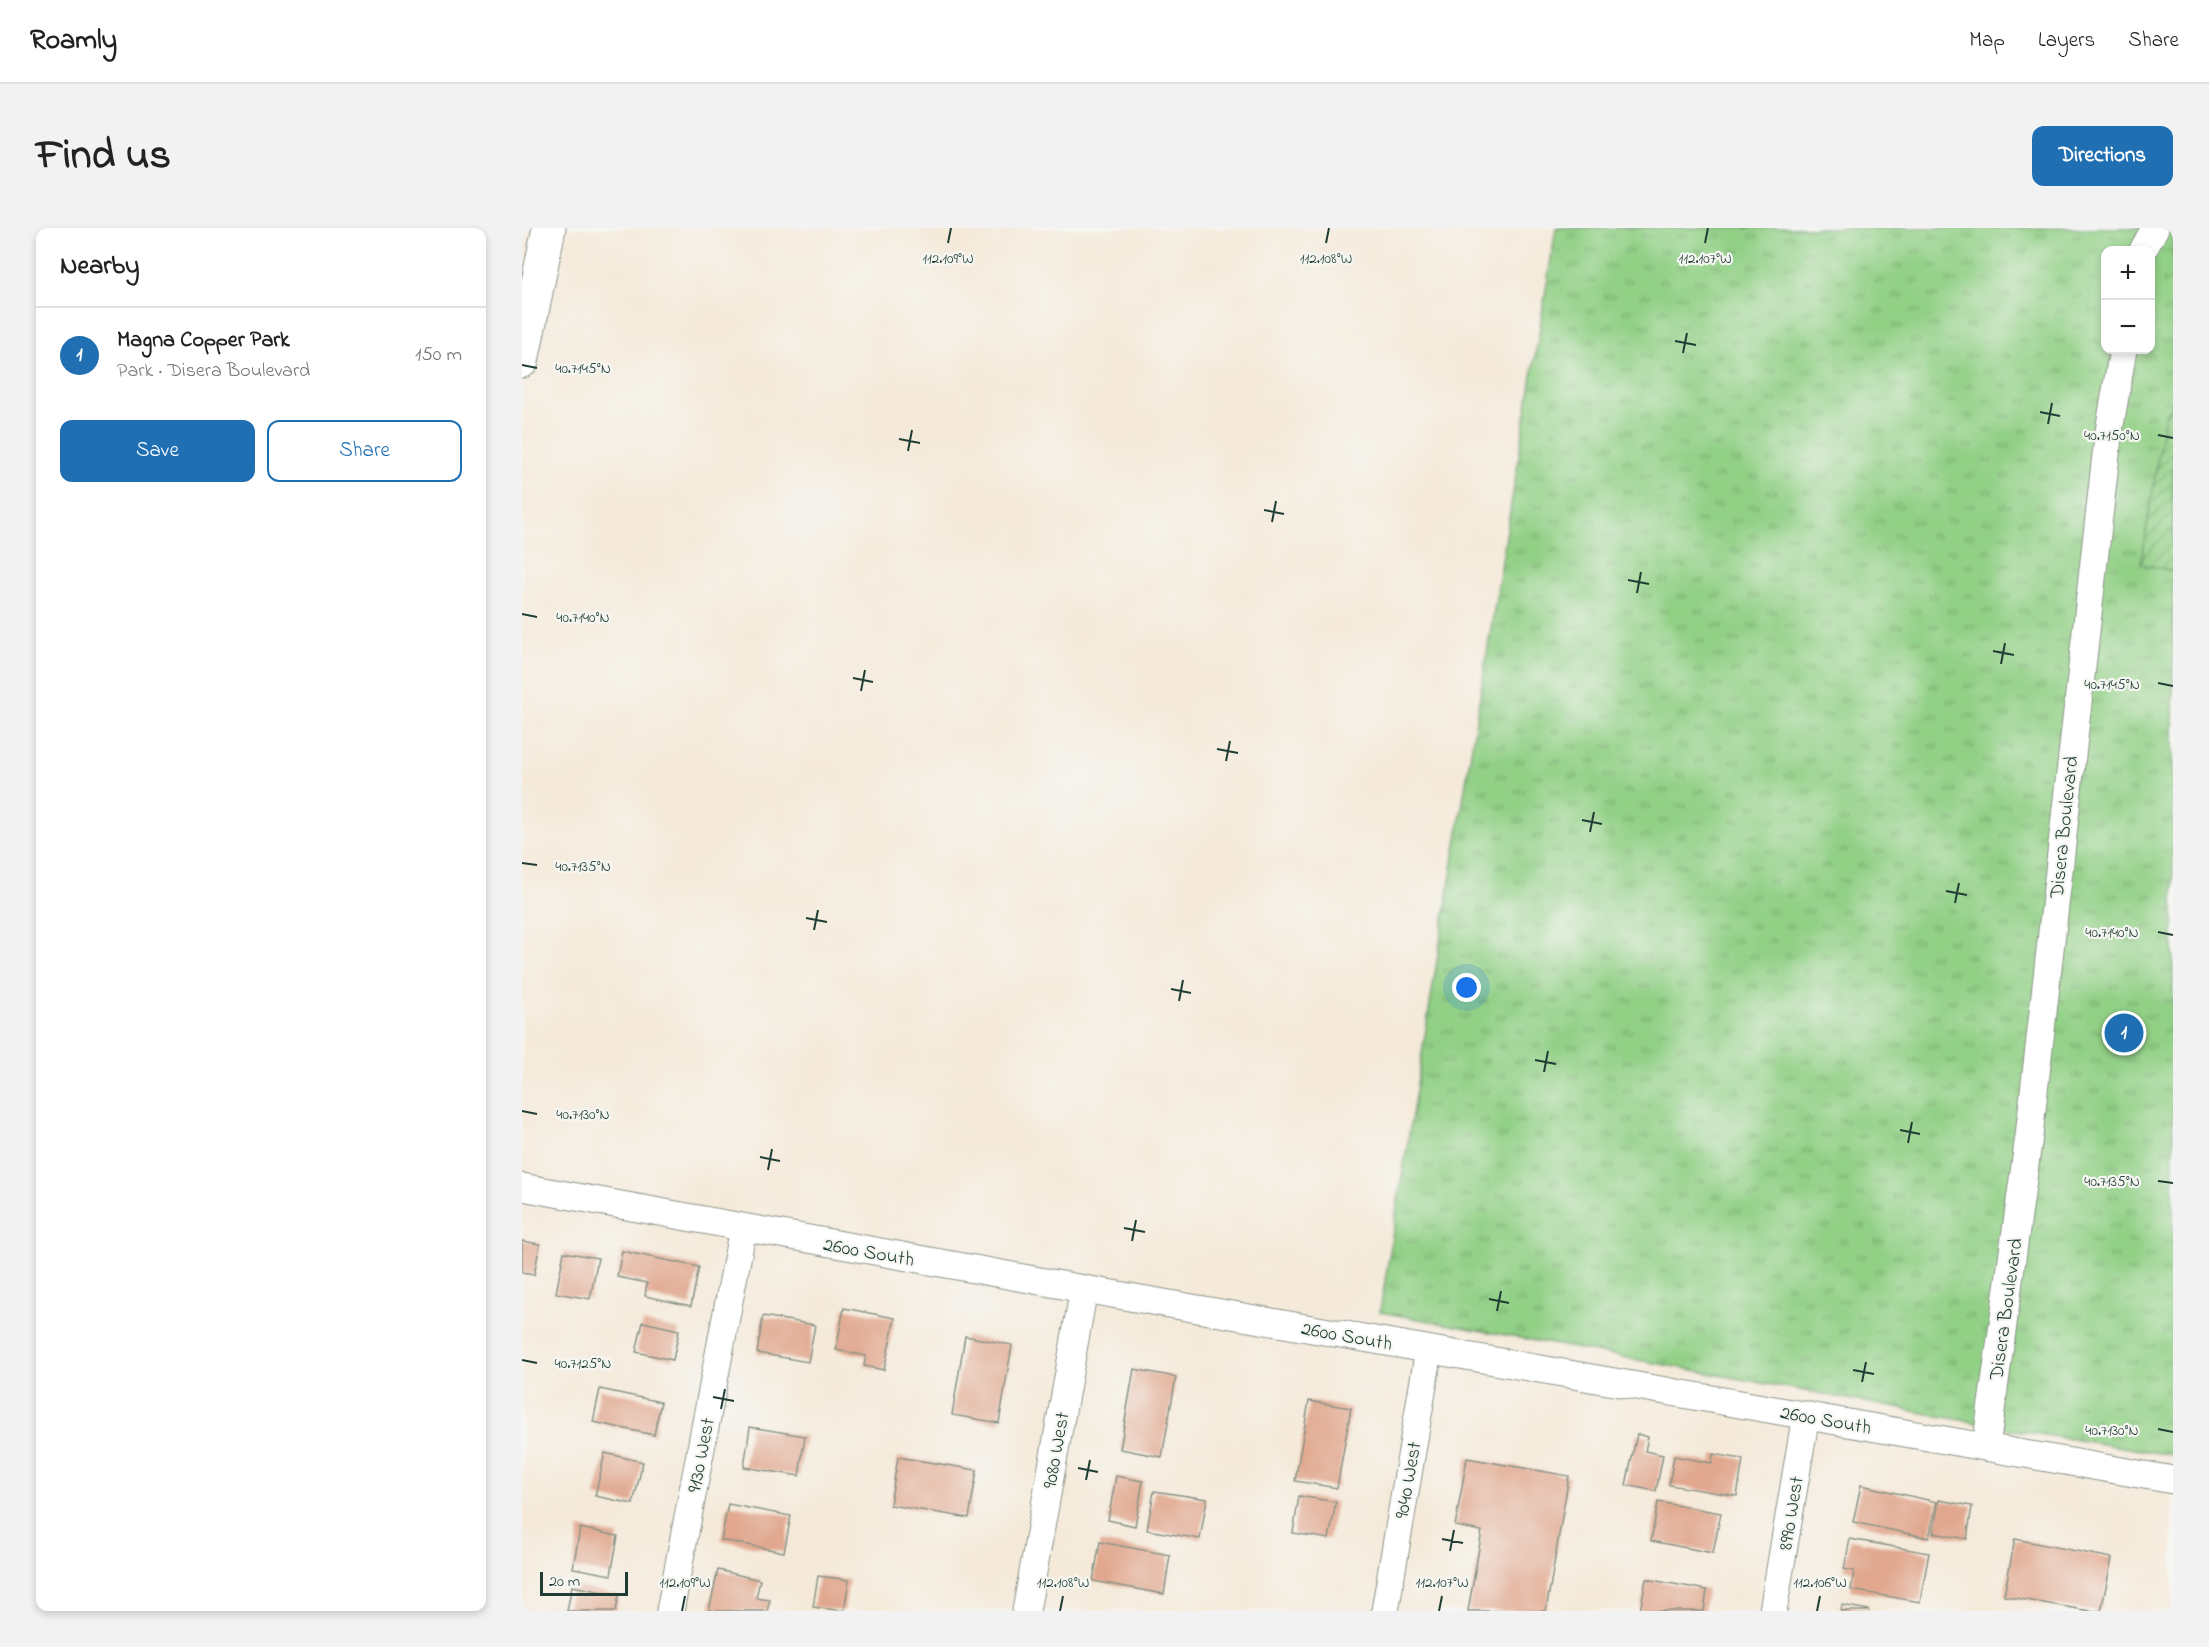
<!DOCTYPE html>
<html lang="en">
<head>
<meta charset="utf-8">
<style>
	:root { --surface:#fff; --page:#f2f2f2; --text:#222; --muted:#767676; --line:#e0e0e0; --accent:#1f6fb2 }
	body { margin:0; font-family:"Indie Flower",sans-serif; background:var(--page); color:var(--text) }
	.controls { position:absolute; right:18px; top:18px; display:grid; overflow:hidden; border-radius:12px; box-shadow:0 3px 9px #0003 }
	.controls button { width:54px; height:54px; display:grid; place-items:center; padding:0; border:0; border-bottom:2px solid var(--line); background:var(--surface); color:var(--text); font:30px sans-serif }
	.scale { position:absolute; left:18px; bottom:15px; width:88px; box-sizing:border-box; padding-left:6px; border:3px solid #1f3d34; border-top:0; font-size:16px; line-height:21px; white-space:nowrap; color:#1f3d34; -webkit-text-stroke:4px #f6f6f2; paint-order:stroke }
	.you { position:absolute; left:945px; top:760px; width:21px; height:21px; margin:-15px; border:4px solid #fff; border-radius:50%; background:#1a73e8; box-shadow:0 0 0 9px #1a73e833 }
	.badge { display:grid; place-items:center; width:39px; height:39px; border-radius:50%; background:var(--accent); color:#fff; font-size:20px; font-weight:700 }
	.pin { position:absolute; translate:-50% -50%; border:3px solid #fff; box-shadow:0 2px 6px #0006 }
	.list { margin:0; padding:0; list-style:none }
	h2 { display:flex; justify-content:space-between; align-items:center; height:78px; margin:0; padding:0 24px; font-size:26px }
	h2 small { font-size:20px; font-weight:400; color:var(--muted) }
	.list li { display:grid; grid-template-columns:39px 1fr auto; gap:18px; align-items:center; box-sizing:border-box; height:96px; padding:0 24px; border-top:2px solid var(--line) }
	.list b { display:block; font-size:22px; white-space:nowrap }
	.list p { margin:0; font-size:20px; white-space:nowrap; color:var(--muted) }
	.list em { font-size:20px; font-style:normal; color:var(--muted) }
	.actions { display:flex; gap:12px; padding:18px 24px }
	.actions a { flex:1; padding:14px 0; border:2px solid var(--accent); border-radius:12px; text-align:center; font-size:21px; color:var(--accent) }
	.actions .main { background:var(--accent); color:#fff }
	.map { position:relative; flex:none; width:1651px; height:1383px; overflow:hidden; border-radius:12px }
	header { display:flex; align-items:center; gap:36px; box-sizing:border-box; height:84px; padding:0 30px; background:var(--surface); border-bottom:2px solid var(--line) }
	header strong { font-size:28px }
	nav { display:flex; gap:33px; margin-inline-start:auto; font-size:21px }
	.intro { display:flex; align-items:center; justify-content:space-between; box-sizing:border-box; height:144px; padding:0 36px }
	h1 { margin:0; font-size:42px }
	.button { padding:15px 27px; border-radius:12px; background:var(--accent); color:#fff; font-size:21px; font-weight:700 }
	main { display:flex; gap:36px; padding:0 36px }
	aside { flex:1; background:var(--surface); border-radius:12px; box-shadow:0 3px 9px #0003 }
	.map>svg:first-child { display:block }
	.grass { fill:url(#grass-tufts); stroke:#58865d; stroke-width:1.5; fill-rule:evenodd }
	.garden { fill:url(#garden-furrows); stroke:#58865d; stroke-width:1.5 }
	.building { fill:#e1a88f }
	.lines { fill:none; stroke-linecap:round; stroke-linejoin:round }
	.minor-casing { stroke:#8a9487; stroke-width:29 }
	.tertiary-casing { stroke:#8a9487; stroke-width:35 }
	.minor { stroke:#fff; stroke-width:27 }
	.tertiary { stroke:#fff; stroke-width:33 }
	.ticks { fill:none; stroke:#1f3d34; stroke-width:2 }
	.labels { text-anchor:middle; stroke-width:4.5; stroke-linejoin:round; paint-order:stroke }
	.street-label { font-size:20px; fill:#1f3d34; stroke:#f6f6f2 }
	.ticks-label { font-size:15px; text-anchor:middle; fill:#1f3d34; stroke:#f6f6f2; stroke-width:4.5; stroke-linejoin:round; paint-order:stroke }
</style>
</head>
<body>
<header>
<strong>Roamly</strong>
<nav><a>Map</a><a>Layers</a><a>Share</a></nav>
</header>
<div class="intro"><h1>Find us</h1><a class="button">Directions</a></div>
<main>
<aside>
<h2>Nearby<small></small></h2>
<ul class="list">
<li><span class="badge">1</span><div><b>Magna Copper Park</b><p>Park · Disera Boulevard</p></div><em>150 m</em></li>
</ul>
<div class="actions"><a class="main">Save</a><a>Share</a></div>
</aside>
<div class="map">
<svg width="1651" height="1383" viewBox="0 0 1651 1383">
	<defs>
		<pattern id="grass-tufts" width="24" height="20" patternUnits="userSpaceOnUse" patternTransform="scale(1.5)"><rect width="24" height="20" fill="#92d086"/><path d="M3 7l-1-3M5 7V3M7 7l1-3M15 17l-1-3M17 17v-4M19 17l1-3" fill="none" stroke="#77aa6e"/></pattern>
		<pattern id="garden-furrows" width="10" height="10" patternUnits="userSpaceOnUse" patternTransform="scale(1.5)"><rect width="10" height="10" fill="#92d086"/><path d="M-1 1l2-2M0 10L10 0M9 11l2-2" fill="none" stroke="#77aa6e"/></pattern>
	</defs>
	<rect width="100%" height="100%" fill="#f6f6f2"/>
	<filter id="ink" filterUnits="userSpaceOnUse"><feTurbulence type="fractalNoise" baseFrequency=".0167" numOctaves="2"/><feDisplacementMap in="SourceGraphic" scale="12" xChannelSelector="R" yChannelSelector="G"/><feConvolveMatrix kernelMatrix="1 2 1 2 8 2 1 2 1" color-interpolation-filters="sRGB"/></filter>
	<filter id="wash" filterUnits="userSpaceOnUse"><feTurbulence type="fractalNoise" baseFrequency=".008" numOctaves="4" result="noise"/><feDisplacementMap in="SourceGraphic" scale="24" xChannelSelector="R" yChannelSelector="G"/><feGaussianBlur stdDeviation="1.35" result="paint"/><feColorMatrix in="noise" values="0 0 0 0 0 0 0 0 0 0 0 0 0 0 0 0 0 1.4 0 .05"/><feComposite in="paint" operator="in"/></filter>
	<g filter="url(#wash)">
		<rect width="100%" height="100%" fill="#f5eada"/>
		<path class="grass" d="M1034,0H1651V1227L1498,1203L858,1084ZM1584,22H1628V122H1584Z"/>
		<path class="garden" d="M1651,174V343L1619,336L1643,187Z"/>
		<g id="blocks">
			<g class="building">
				<path d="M0,1013L18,1016L12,1047L0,1045Z"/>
				<path d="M100,1023L177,1039L169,1078L123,1068L125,1055L95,1049Z"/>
				<path d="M42,1024L76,1030L68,1071L34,1065Z"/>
				<path d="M322,1080L373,1090L362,1142L342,1138L344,1128L314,1122Z"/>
				<path d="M241,1088L293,1097L286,1134L235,1125Z"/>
				<path d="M121,1094L157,1102L151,1132L114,1124Z"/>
				<path d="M443,1108L490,1117L477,1195L430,1187Z"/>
				<path d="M612,1141L654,1149L640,1229L598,1221Z"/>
				<path d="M78,1161L139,1174L132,1207L71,1194Z"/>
				<path d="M787,1173L829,1180L815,1260L773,1253Z"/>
				<path d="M228,1199L283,1208L277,1248L222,1239Z"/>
				<path d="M1115,1206L1126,1209L1123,1223L1141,1227L1134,1263L1104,1257Z"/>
				<path d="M83,1225L121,1234L111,1276L73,1268Z"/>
				<path d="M1191,1226L1221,1231L1215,1268L1147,1257L1152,1228L1190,1235Z"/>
				<path d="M376,1229L455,1242L447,1290L368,1277Z"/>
				<path d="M945,1230L1047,1248L1024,1383H946L960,1303L933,1298Z"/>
				<path d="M594,1248L621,1253L613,1298L586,1292Z"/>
				<path d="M1339,1257L1415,1274L1407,1310L1331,1294Z"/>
				<path d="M632,1263L685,1271L678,1311L625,1302Z"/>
				<path d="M777,1268L814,1274L807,1311L771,1305Z"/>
				<path d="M1417,1272L1450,1278L1445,1311L1411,1305Z"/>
				<path d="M1136,1274L1199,1285L1191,1325L1129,1313Z"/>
				<path d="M206,1276L269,1288L262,1324L199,1312Z"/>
				<path d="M58,1300L96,1308L89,1347L51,1340Z"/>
				<path d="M1328,1311L1407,1325L1398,1374L1329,1362L1332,1343L1322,1341Z"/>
				<path d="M1493,1311L1590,1330L1579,1383H1568L1482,1368Z"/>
				<path d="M578,1314L648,1327L642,1366L571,1353Z"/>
				<path d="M196,1342L238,1352L234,1370L248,1372L245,1383H187Z"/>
				<path d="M296,1348L327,1352L322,1383L291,1379Z"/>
				<path d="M1124,1351L1185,1362L1182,1383H1118Z"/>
				<path d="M50,1358L97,1367L94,1383H45Z"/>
				<path d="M1320,1377L1347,1382V1383H1319Z"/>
			</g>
		</g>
	</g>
	<g filter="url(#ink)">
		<use href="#blocks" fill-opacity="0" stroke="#8a9487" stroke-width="1.5"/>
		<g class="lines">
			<g class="minor-casing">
				<g id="minor">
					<path d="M1621,22L1633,0"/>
					<path d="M0,959L562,1061L1651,1252"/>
					<path d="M1464,1219L1507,908L1586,209L1601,122"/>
					<path d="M148,1383L221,1000"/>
					<path d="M504,1383L562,1061"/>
					<path d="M863,1383L907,1122"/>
					<path d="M1251,1383L1284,1187"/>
				</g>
			</g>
			<g class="tertiary-casing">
				<path id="tertiary" d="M0,133L27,0"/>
			</g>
			<use href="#minor" class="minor"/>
			<use href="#tertiary" class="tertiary"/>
		</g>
	</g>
	<path class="ticks" d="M426,15L429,0M804,15L807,0M1183,15L1186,0M1153,113L1174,117M1161,125L1165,105M0,137L15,140M1518,184L1538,188M1526,196L1530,175M1636,207L1651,210M377,211L398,215M386,223L390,202M742,282L762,286M750,294L754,273M1106,352L1127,356M1115,365L1119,344M0,386L15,389M1471,423L1492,427M1479,436L1483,415M331,450L351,454M1636,455L1651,458M339,463L343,442M695,521L716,525M704,533L708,513M1060,592L1080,596M1068,604L1072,584M0,635L15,637M1424,663L1445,667M1433,675L1437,655M284,690L305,694M292,702L296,682M1636,704L1651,707M649,761L669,765M657,773L661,752M1013,832L1034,836M1022,844L1026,823M0,883L15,886M1378,902L1398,906M1386,915L1390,894M238,929L258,933M246,942L250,921M1636,953L1651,955M602,1000L623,1004M610,1013L614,992M967,1071L987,1075M975,1083L979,1063M0,1132L15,1135M1331,1142L1352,1146M1340,1154L1344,1134M191,1169L212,1173M199,1181L203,1161M1636,1201L1651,1204M556,1240L576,1244M564,1252L568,1232M920,1311L941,1315M928,1323L932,1302M160,1383L163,1368M538,1383L541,1368M917,1383L920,1368M1295,1383L1298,1368"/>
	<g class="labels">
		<g class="street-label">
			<text transform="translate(1541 599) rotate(-84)" y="7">Disera Boulevard</text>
			<text transform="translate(347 1023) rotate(10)" y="7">2600 South</text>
			<text transform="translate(1483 1081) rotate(-82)" y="7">Disera Boulevard</text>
			<text transform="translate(825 1107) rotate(10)" y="7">2600 South</text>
			<text transform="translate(1304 1191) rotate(10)" y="7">2600 South</text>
			<text transform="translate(533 1222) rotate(-80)" y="7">9080 West</text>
			<text transform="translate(178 1227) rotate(-79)" y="7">9130 West</text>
			<text transform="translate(885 1252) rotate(-80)" y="7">9040 West</text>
			<text transform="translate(1268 1285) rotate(-81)" y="7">8990 West</text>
		</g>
	</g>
	<g class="ticks-label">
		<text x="426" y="35">112.109°W</text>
		<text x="804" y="35">112.108°W</text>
		<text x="1183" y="35">112.107°W</text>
		<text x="61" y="145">40.7145°N</text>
		<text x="1590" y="212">40.7150°N</text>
		<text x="61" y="394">40.7140°N</text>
		<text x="1590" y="461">40.7145°N</text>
		<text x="61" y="643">40.7135°N</text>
		<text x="1590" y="709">40.7140°N</text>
		<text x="61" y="891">40.7130°N</text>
		<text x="1590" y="958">40.7135°N</text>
		<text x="61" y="1140">40.7125°N</text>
		<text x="1590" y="1207">40.7130°N</text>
		<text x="163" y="1359">112.109°W</text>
		<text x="541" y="1359">112.108°W</text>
		<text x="920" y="1359">112.107°W</text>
		<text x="1298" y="1359">112.106°W</text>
	</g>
</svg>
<div class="controls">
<button>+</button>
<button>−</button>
</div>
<div class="scale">20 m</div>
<div class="you"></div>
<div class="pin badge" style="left:1602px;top:805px">1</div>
</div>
</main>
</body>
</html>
